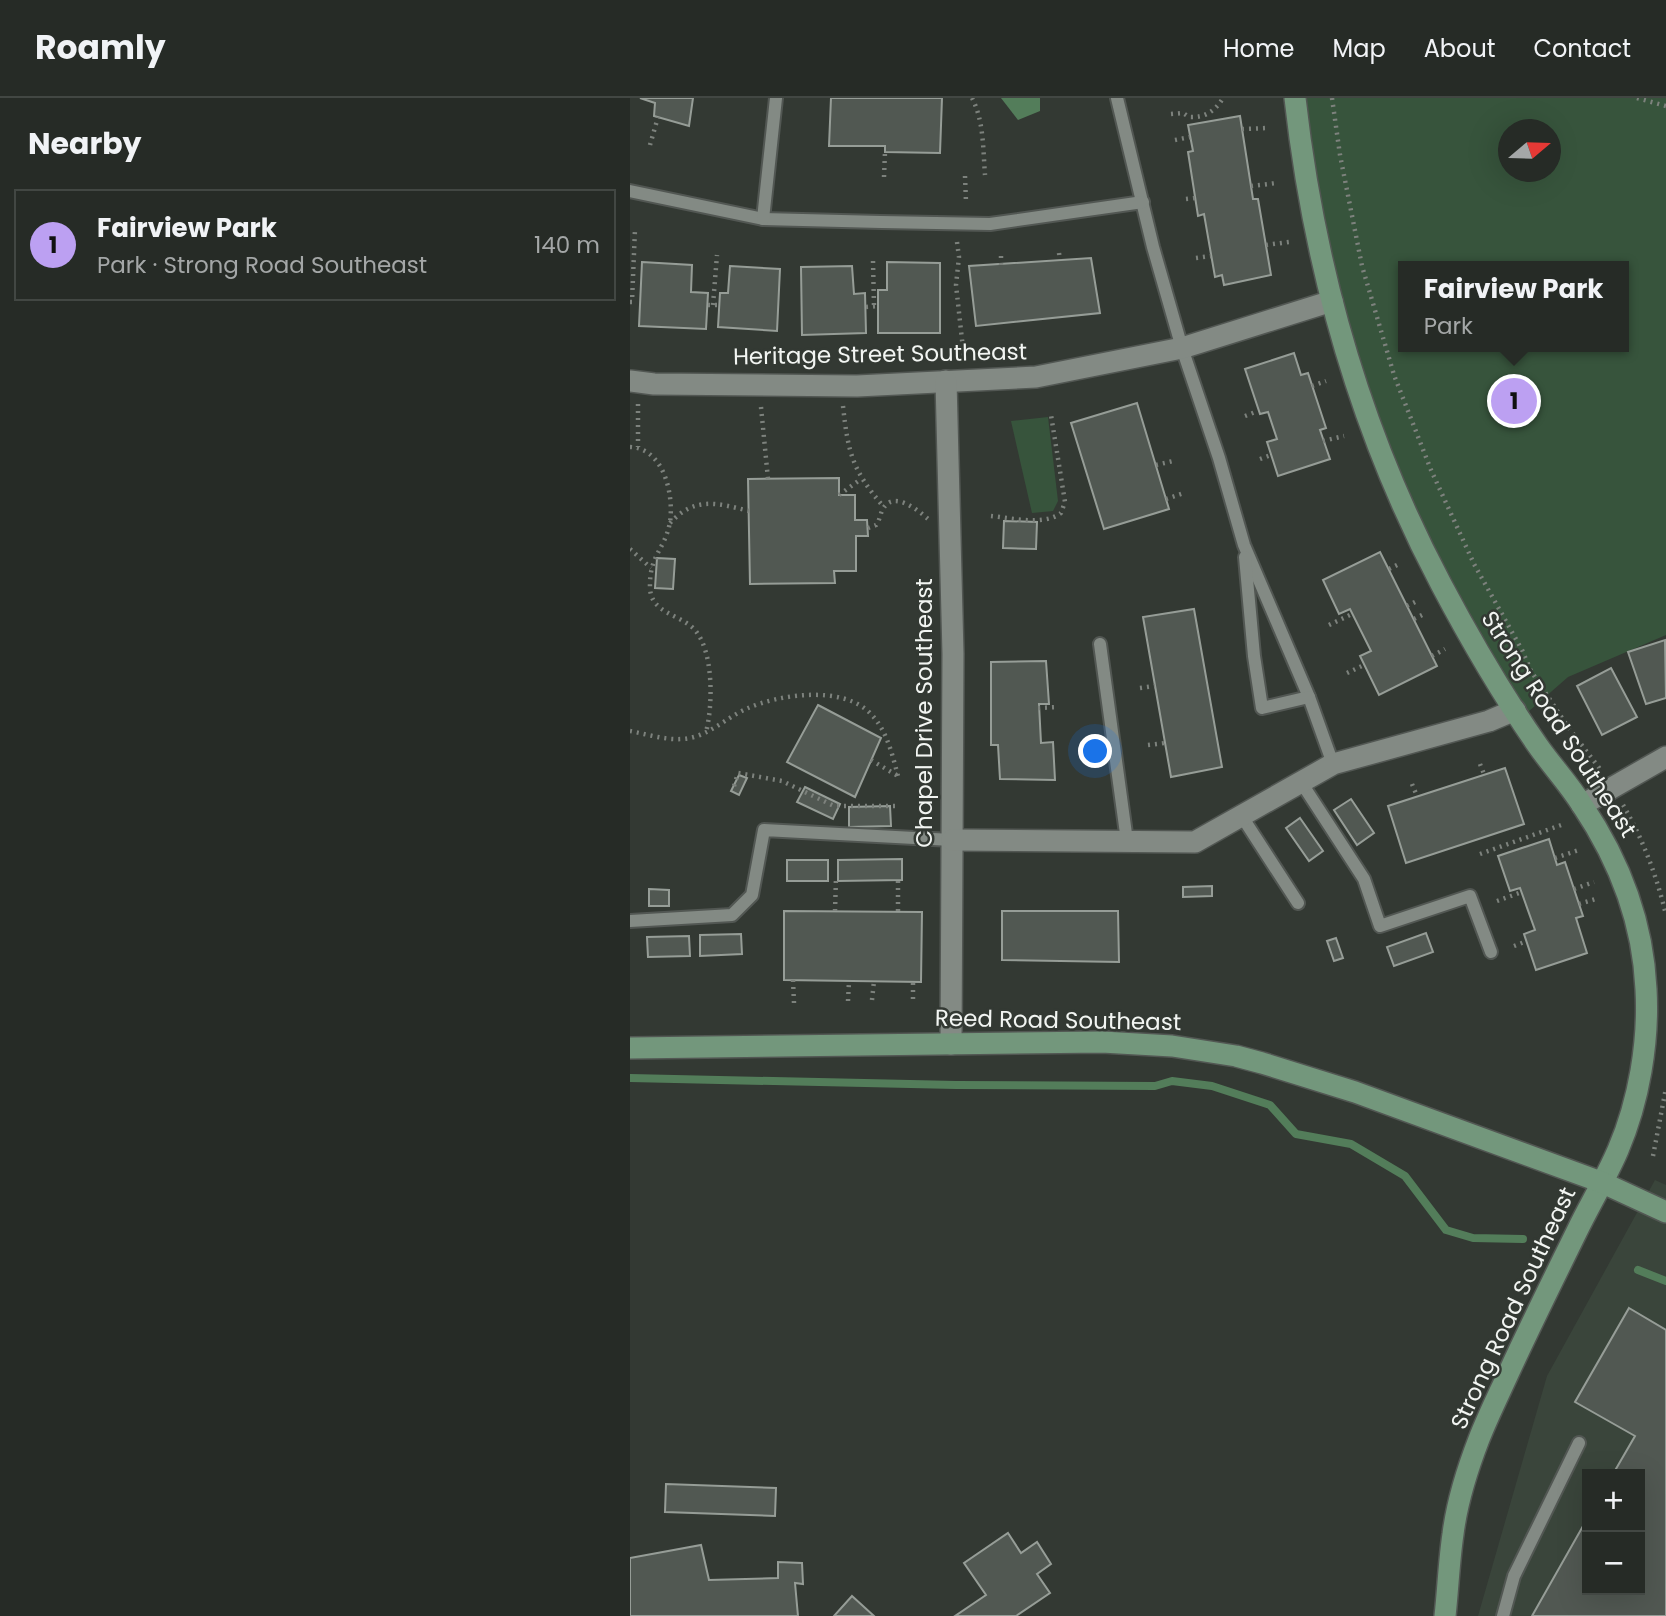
<!DOCTYPE html>
<html lang="en">
<head>
<meta charset="utf-8">
<style>
	:root { --surface:#262b26; --page:#2e332e; --text:#f1f3f6; --muted:#a4a7a7; --line:#424743; --accent:#bca0f2 }
	body { margin:0; font-family:Poppins,sans-serif; background:var(--page); color:var(--text) }
	.controls { position:absolute; right:21px; bottom:21px; display:grid; overflow:hidden; border-radius:0px; box-shadow:0 7px 28px #0002 }
	.controls button { width:63px; height:63px; display:grid; place-items:center; padding:0; border:0; border-bottom:2px solid var(--line); background:var(--surface); color:var(--text); font:35px sans-serif }
	.compass { position:absolute; left:868px; top:21px; width:63px; height:63px; border-radius:50%; background:var(--surface); box-shadow:0 7px 28px #0002; rotate:71deg }
	.you { position:absolute; left:466px; top:654px; width:24px; height:24px; margin:-18px; border:5px solid #fff; border-radius:50%; background:#1a73e8; box-shadow:0 0 0 10px #1a73e833 }
	.badge { display:grid; place-items:center; width:46px; height:46px; border-radius:50%; background:var(--accent); color:#111; font-size:23px; font-weight:700 }
	.pin { position:absolute; translate:-50% -50%; border:4px solid #fff; box-shadow:0 2px 7px #0006 }
	.popup { position:absolute; left:768px; top:163px; width:231px; height:91px; box-sizing:border-box; display:grid; place-content:center; border-radius:0px; background:var(--surface); filter:drop-shadow(0 2px 5px #0005); font-size:23px; white-space:nowrap; color:var(--muted) }
	.popup b { font-size:26px; color:var(--text) }
	.popup::after { content:''; position:absolute; left:50%; top:100%; margin-left:-14px; border:14px solid transparent; border-top-color:var(--surface) }
	.list { margin:0; padding:0; list-style:none }
	h2 { display:flex; justify-content:space-between; align-items:center; height:91px; margin:0; padding:0 28px; font-size:30px }
	h2 small { font-size:23px; font-weight:400; color:var(--muted) }
	.list li { display:grid; grid-template-columns:46px 1fr auto; gap:21px; align-items:center; box-sizing:border-box; height:112px; margin:0 14px 14px; padding:0 14px; border:2px solid var(--line); border-radius:0px }
	.list b { display:block; font-size:26px; white-space:nowrap }
	.list p { margin:0; font-size:23px; white-space:nowrap; color:var(--muted) }
	.list em { font-size:23px; font-style:normal; color:var(--muted) }
	.map { position:relative; flex:none; width:1036px; height:1518px; overflow:hidden }
	header { display:flex; align-items:center; gap:42px; box-sizing:border-box; height:98px; padding:0 35px; background:var(--surface); border-bottom:2px solid var(--line) }
	header strong { font-size:33px }
	nav { display:flex; gap:38px; margin-inline-start:auto; font-size:24px }
	main { display:flex }
	aside { flex:1; background:var(--surface) }
	.map>svg:first-child { display:block }
	.built { fill:#3a453b; fill-rule:evenodd }
	.green { fill:#37543c; fill-rule:evenodd }
	.water { fill:#537d5a }
	.lines { fill:none; stroke-linecap:round; stroke-linejoin:round }
	.stream { stroke:#537d5a; stroke-width:8 }
	.building { fill:#515852; stroke:#969d97; stroke-width:2 }
	.lane-casing { stroke:#525753; stroke-width:16 }
	.street-casing { stroke:#525753; stroke-width:24 }
	.secondary-casing { stroke:#525753; stroke-width:24 }
	.path { stroke:#7d827d; stroke-width:4.5; stroke-dasharray:2 5; stroke-linecap:butt }
	.lane { stroke:#838a84; stroke-width:12 }
	.street { stroke:#838a84; stroke-width:21 }
	.secondary { stroke:#73977c; stroke-width:21 }
	.labels { text-anchor:middle; stroke-width:5; stroke-linejoin:round; paint-order:stroke }
	.street-label { font-size:23px; fill:#f2f5f2; stroke:#333933 }
</style>
</head>
<body>
<header>
<strong>Roamly</strong>
<nav><a>Home</a><a>Map</a><a>About</a><a>Contact</a></nav>
</header>
<main>
<aside>
<h2>Nearby<small></small></h2>
<ul class="list">
<li><span class="badge">1</span><div><b>Fairview Park</b><p>Park · Strong Road Southeast</p></div><em>140 m</em></li>
</ul>
</aside>
<div class="map">
<svg width="1036" height="1518" viewBox="0 0 1036 1518">
	<rect width="100%" height="100%" fill="#333933"/>
	<path class="built" d="M1025,1082L1036,1087V1518H848L917,1278ZM957,1376H1010V1492H957Z"/>
	<g class="green">
		<path d="M665,0H1036V537L938,579L890,621L740,327ZM878,32H920V74H878ZM774,168H994V249H774Z"/>
		<path d="M418,319L428,403L423,413L402,415L381,323Z"/>
	</g>
	<path class="water" d="M371,0H410V13L388,22Z"/>
	<g class="lines">
		<g class="stream">
			<path d="M0,980L326,987L525,988L542,983L582,988L640,1007L666,1036L721,1046L775,1078L816,1132L843,1140L893,1141"/>
			<path d="M1008,1172L1036,1183"/>
		</g>
	</g>
	<g class="building">
		<path d="M10,0H63L59,28L24,18L25,5Z"/>
		<path d="M201,0H312L310,55L255,54V48H199Z"/>
		<path d="M610,18L623,101H628L641,177L594,187L592,177L585,179L574,116L568,118L558,54L563,53L558,27Z"/>
		<path d="M461,160L470,215L346,228L339,168Z"/>
		<path d="M12,164L62,167L61,194L78,195L76,231L9,228Z"/>
		<path d="M257,164L310,165V235H248V192H257Z"/>
		<path d="M100,168L150,171L147,233L88,229L90,195H98Z"/>
		<path d="M222,168L224,196L235,195L236,235L172,237L171,169Z"/>
		<path d="M664,255L671,277L678,275L696,330L690,332L700,361L648,378L637,344L647,341L638,314L630,316L615,271Z"/>
		<path d="M507,305L539,411L474,431L441,325Z"/>
		<path d="M209,380V397H225V422H237L238,438H226V473H204L205,485L120,486L118,381Z"/>
		<path d="M374,423L407,424L406,451L373,450Z"/>
		<path d="M750,454L807,568L749,597L730,558L741,553L720,511L709,516L693,482Z"/>
		<path d="M27,460L45,461L43,491L25,490Z"/>
		<path d="M564,511L592,669L541,679L513,519Z"/>
		<path d="M1035,542L1036,600L1016,606L998,554Z"/>
		<path d="M416,563L419,606H409L411,645L423,644L425,682L370,681L368,647H361V564Z"/>
		<path d="M981,570L1007,619L972,637L947,588Z"/>
		<path d="M188,607L251,640L225,699L157,664Z"/>
		<path d="M875,670L894,726L776,765L758,708Z"/>
		<path d="M109,677L117,680L109,697L101,693Z"/>
		<path d="M175,689L210,706L203,721L167,704Z"/>
		<path d="M721,701L744,735L727,747L704,712Z"/>
		<path d="M260,708L261,728L219,729V709Z"/>
		<path d="M670,720L693,753L679,763L656,730Z"/>
		<path d="M919,741L927,767L935,764L953,818L946,820L957,855L906,872L894,836L905,832L890,790L880,793L868,758Z"/>
		<path d="M272,761V782L208,783V762Z"/>
		<rect x="157" y="762" width="41" height="21"/>
		<path d="M582,788V798L553,799V789Z"/>
		<path d="M19,791L39,792V808H19Z"/>
		<path d="M154,813L292,814L291,884L154,882Z"/>
		<path d="M372,813H488L489,864L372,862Z"/>
		<path d="M796,835L803,854L764,868L757,849Z"/>
		<path d="M111,836L112,856L70,858V837Z"/>
		<path d="M59,838L60,858L18,859L17,839Z"/>
		<path d="M706,840L713,860L704,863L697,843Z"/>
		<path d="M999,1210L1036,1232V1518H902L957,1421V1492H1010V1376H983L1005,1338L945,1304Z"/>
		<path d="M36,1386L146,1390L145,1418L35,1414Z"/>
		<path d="M378,1435L391,1455L407,1444L421,1466L407,1476L420,1495L386,1518H325L356,1497L334,1465Z"/>
		<path d="M71,1447L79,1482L148,1480V1464L172,1465L173,1486L165,1485L168,1518H0V1460Z"/>
		<path d="M222,1498L244,1518H204Z"/>
	</g>
	<g class="lines">
		<g class="lane-casing">
			<g id="lane">
				<path d="M487,0L523,149L552,250L589,360L614,447L679,599L703,666"/>
				<path d="M0,93L133,121L251,124L360,126L513,104"/>
				<path d="M133,121L146,0"/>
				<path d="M615,459L624,558L632,610L679,599"/>
				<path d="M470,546L497,743"/>
				<path d="M671,684L734,781L750,828L840,798L861,854"/>
				<path d="M611,717L668,805"/>
				<path d="M0,823L102,817L122,797L134,732L322,742"/>
				<path d="M873,1518L884,1478L949,1345"/>
			</g>
		</g>
		<g class="street-casing">
			<g id="street">
				<path d="M0,283L24,286L227,288L406,279L552,250L702,203"/>
				<path d="M316,283L323,556L321,946"/>
				<path d="M952,707L1036,659"/>
				<path d="M322,742L565,744L703,666L859,623L885,612"/>
			</g>
		</g>
		<g class="secondary-casing">
			<g id="secondary">
				<path d="M665,0C684,169 731,335 811,486C840,541 872,596 908,648C922,668 939,686 952,707C989,762 1013,825 1016,891C1019,944 1009,1003 988,1052C976,1080 960,1106 947,1133C924,1180 901,1226 879,1274C869,1296 858,1318 849,1341C837,1372 827,1404 823,1436C819,1463 818,1491 815,1518"/>
				<path d="M0,950L472,944L542,948L606,958L632,965L725,994L971,1084L1036,1114"/>
			</g>
		</g>
		<g class="path">
			<path d="M342,0C354,23 353,52 355,77"/>
			<path d="M702,0L710,57L732,168L764,277L801,372L844,466L892,552L901,573L938,629L970,671"/>
			<path d="M1007,0L1036,8"/>
			<path d="M541,16L553,15L559,19C575,20 585,13 593,0"/>
			<path d="M612,31L638,30"/>
			<path d="M545,42L560,39"/>
			<path d="M20,47L28,19"/>
			<path d="M335,78L336,104"/>
			<path d="M254,79L255,54"/>
			<path d="M621,88L647,85"/>
			<path d="M556,101L565,100"/>
			<path d="M327,144L329,159L326,187L334,260"/>
			<path d="M636,147L659,144"/>
			<path d="M429,155L430,162"/>
			<path d="M566,160L581,158"/>
			<path d="M243,163L244,208"/>
			<path d="M371,167V158"/>
			<path d="M0,204H2L5,131"/>
			<path d="M78,207H89"/>
			<path d="M83,207L87,157"/>
			<path d="M236,209L248,208"/>
			<path d="M682,288L696,283"/>
			<path d="M8,306V349"/>
			<path d="M213,308C218,354 222,372 253,408"/>
			<path d="M131,309L138,381"/>
			<path d="M615,318L628,313"/>
			<path d="M693,343L714,338"/>
			<path d="M0,349C34,350 44,397 40,424C35,452 19,457 20,490C21,515 49,516 64,531C84,552 83,608 76,634"/>
			<path d="M630,361L641,357"/>
			<path d="M526,367L543,363"/>
			<path d="M209,397L231,381"/>
			<path d="M536,401L554,395"/>
			<path d="M361,418C381,420 414,428 431,415L435,404L421,317"/>
			<path d="M40,425C65,398 87,405 119,413"/>
			<path d="M238,430L246,427C250,422 250,416 253,411C263,392 288,412 298,421"/>
			<path d="M0,451L21,470"/>
			<path d="M759,471L769,466"/>
			<path d="M777,508L789,502"/>
			<path d="M784,521L796,515"/>
			<path d="M699,527L722,516"/>
			<path d="M802,558L815,551"/>
			<path d="M717,575L734,567"/>
			<path d="M510,590L525,588"/>
			<path d="M408,610L429,609"/>
			<path d="M0,633C21,637 43,645 64,639C84,633 98,619 116,611C149,596 212,587 240,615C257,632 262,656 268,678"/>
			<path d="M518,647L535,645"/>
			<path d="M241,662L268,678"/>
			<path d="M850,666L854,676"/>
			<path d="M782,686L787,698"/>
			<path d="M104,688L108,675L152,683L204,708H268"/>
			<path d="M993,707C1013,741 1027,779 1036,817"/>
			<path d="M850,756L934,726"/>
			<path d="M925,760L949,752"/>
			<path d="M944,791L964,784"/>
			<path d="M867,803L892,794"/>
			<path d="M949,806L969,800"/>
			<path d="M205,813L206,780"/>
			<path d="M268,813V781"/>
			<path d="M884,848L897,843"/>
			<path d="M163,882L164,905"/>
			<path d="M283,901V884"/>
			<path d="M242,902L244,883"/>
			<path d="M218,903L219,883"/>
			<path d="M1023,1058L1036,990"/>
		</g>
		<use href="#lane" class="lane"/>
		<use href="#street" class="street"/>
		<use href="#secondary" class="secondary"/>
	</g>
	<g class="labels">
		<g class="street-label">
			<text transform="translate(250 256) rotate(-1)" y="8">Heritage Street Southeast</text>
			<text transform="translate(294 615) rotate(-90)" y="8">Chapel Drive Southeast</text>
			<text transform="translate(929 626) rotate(57)" y="8">Strong Road Southeast</text>
			<text transform="translate(428 922) rotate(1)" y="8">Reed Road Southeast</text>
			<text transform="translate(883 1210) rotate(-65)" y="8">Strong Road Southeast</text>
		</g>
	</g>
</svg>
<div class="controls">
<button>+</button>
<button>−</button>
</div>
<svg class="compass" viewBox="-18 -18 36 36"><path d="M0-13l5 13h-10z" fill="#e53935"/><path d="M0 13l5-13h-10z" fill="#a4a7a7"/></svg>
<div class="you"></div>
<div class="pin badge" style="left:884px;top:303px">1</div>
<div class="popup"><b>Fairview Park</b>Park</div>
</div>
</main>
</body>
</html>
